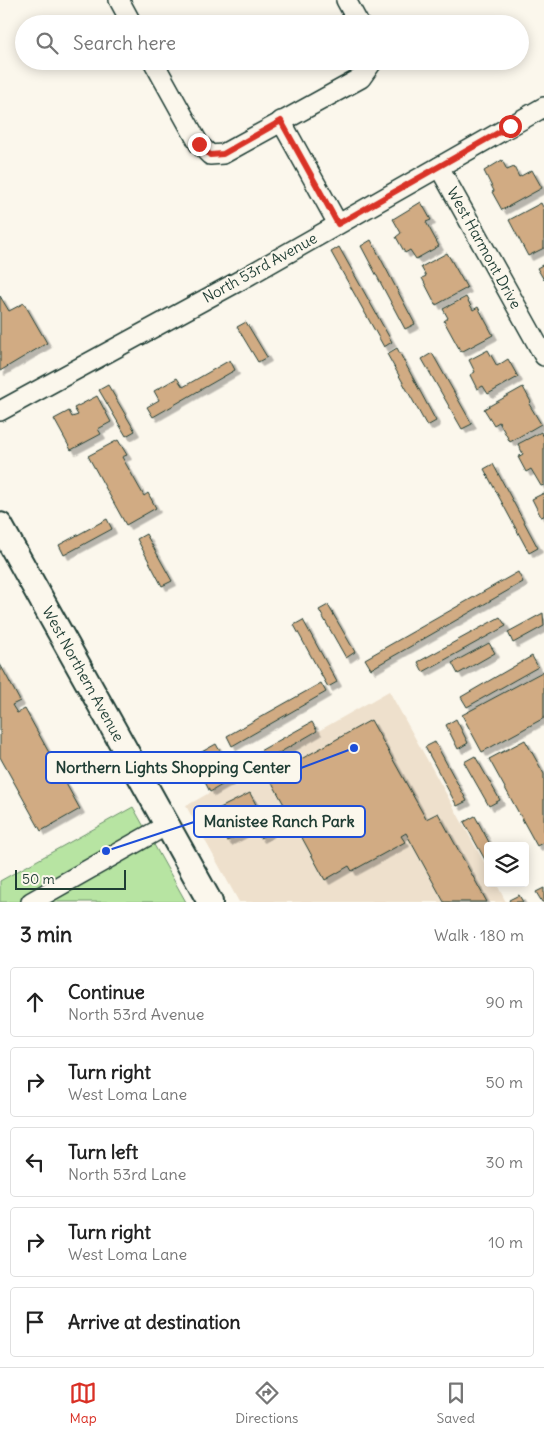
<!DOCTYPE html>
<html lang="en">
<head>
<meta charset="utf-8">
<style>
	:root { --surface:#fff; --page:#f2f2f2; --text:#222; --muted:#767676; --line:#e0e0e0; --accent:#d93025 }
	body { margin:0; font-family:Delius,sans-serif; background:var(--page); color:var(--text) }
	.controls { position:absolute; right:15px; bottom:15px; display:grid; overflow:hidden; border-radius:5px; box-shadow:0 2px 12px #0003 }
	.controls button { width:45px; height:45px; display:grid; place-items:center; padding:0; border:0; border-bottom:1px solid var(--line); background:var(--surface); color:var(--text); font:25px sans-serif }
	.scale { position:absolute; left:15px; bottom:12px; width:111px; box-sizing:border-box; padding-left:5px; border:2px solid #1f3d34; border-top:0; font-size:14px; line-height:18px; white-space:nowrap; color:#1f3d34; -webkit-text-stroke:4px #fbf7ec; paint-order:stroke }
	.stop { position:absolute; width:15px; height:15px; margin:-11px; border:4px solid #d93025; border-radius:50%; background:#fff }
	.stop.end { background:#d93025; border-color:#fff; box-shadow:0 1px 5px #0008 }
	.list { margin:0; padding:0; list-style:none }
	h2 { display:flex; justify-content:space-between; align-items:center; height:65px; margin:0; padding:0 20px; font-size:21px }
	h2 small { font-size:16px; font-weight:400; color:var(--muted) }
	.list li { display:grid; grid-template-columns:32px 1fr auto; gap:15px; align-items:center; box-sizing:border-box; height:70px; margin:0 10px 10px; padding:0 10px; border:1px solid var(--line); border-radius:5px }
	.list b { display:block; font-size:19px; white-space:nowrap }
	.list p { margin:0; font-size:16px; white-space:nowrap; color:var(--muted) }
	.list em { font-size:16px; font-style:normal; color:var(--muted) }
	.icon { flex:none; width:28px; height:28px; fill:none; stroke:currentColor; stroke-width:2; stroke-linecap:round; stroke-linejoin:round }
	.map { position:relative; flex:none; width:544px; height:902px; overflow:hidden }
	.search { position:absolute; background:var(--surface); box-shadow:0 2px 12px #0003; left:15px; right:15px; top:15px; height:55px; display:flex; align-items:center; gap:12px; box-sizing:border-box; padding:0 18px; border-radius:28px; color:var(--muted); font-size:19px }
	.sheet { height:465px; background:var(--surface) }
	nav { display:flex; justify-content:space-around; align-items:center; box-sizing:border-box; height:70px; border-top:1px solid var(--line); background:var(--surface); font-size:14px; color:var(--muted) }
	nav a { display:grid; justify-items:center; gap:2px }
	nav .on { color:var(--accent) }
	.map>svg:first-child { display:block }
	.built { fill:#eee0cc }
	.green { fill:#b7e4a2; stroke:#6b906b }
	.building { fill:#d1ab83; stroke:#1f3d34; filter:url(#shadow) }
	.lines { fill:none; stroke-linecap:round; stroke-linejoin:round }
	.minor-casing { stroke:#1f3d34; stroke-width:22 }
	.major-casing { stroke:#1f3d34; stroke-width:28 }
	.minor { stroke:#fbf7ec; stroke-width:19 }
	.major { stroke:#fbf7ec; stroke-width:24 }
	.route { stroke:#d93025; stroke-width:6 }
	.labels { text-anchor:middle; stroke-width:4; stroke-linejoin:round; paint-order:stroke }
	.street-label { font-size:15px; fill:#1f3d34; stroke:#fbf7ec }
	.leader { fill:none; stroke:#1d4ed8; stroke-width:2 }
	.callout-dot { fill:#1d4ed8; stroke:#fbf7ec; stroke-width:2 }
	.callout { fill:#fbf7ec; stroke:#1d4ed8; stroke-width:2 }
	.callout-label { font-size:16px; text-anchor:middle; font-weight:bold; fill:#1f3d34 }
</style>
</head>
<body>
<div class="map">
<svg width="544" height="902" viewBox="0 0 544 902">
	<defs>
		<filter id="shadow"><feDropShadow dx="4.5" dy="4.5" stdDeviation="0" flood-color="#0004"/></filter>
	</defs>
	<rect width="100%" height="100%" fill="#fbf7ec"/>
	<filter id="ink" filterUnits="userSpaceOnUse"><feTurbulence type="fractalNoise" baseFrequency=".02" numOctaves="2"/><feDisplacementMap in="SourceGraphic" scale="10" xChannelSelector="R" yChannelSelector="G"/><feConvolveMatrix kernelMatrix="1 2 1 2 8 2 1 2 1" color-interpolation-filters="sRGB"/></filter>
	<g filter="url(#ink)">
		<path class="built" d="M389,691L488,869V883H496L506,902H239L186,806Z"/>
		<path class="green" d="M133,807L186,902H0V881Z"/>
		<g class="building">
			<path d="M502,160L507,170L514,167L519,177L532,170L542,188L502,210L492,192L494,191L484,171Z"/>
			<path d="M421,202L431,220L426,222L439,246L416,259L410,250L405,253L396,237L401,233L393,219Z"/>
			<path d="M541,203L544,209V248L528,256L509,220Z"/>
			<path d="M371,240L415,324L405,329L361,246Z"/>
			<path d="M339,247L392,342L384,347L331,252Z"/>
			<path d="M447,253L467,288L436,305L422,278L426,276L421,267Z"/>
			<path d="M544,264V280L537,268Z"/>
			<path d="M0,296L9,311L24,303L47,343L0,371Z"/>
			<path d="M466,297L473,310L478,307L493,335L461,352L444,321L448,318L443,309Z"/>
			<path d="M246,322L267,357L258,362L237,327Z"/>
			<path d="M397,348L436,421L427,426L387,354Z"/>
			<path d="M488,350L497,366L508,359L518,377L488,394L483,386L477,389L470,375L475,372L469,360Z"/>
			<path d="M432,353L472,424L462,429L422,359Z"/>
			<path d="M230,360L235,370L153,417L147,407L159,400L154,391L177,378L183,387Z"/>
			<path d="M108,385L135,431L126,436L99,390Z"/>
			<path d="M523,387L531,402L529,404L541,424L510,442L499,422L494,425L484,409Z"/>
			<path d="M97,396L111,422L98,429L101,434L71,450L54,419L69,411L72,417L78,415L74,408Z"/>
			<path d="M541,432L544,437V485L541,486L531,469L526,472L518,457L523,454L518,444Z"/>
			<path d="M118,440L127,455L122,457L144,496L148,493L156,508L126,525L88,456Z"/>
			<path d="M493,464L538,548L529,553L484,469Z"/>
			<path d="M544,493V516L541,517L532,499Z"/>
			<path d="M107,519L112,529L64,555L59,545Z"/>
			<path d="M146,534L172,581L162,586L137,539Z"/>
			<path d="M518,572L523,582L371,669L365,659Z"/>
			<path d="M328,605L355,652L346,658L319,610Z"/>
			<path d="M543,613L544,626L513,643L508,632Z"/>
			<path d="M500,617L506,626L423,672L418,662Z"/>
			<path d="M303,620L337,682L328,687L294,625Z"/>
			<path d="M489,643L495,653L458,674L452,663Z"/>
			<path d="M532,656L538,667L467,707L461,697Z"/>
			<path d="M0,664L20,701L12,705L17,713L25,709L80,809L41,831L0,757Z"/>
			<path d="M544,671V718L482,752L462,715Z"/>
			<path d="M321,683L326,692L232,746L227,736Z"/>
			<path d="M456,719L468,743L458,749L446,725Z"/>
			<path d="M371,720L426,819L438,813L487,902H444L406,833L401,836L405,842L352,871L349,866L325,880L269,777Z"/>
			<path d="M312,722L317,731L246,772L240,762Z"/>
			<path d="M525,740L544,774V842L537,846L489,759Z"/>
			<path d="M435,742L467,801L457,806L425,747Z"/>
			<path d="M216,744L221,753L185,773L180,764Z"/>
			<path d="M475,756L500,800L489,806L464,762Z"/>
			<path d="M229,769L234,778L210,792L205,782Z"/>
			<path d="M250,793L270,832L260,838L254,827L227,841L212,812Z"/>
			<path d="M475,816L491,846H488V865L464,822Z"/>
			<path d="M544,888V902H542L536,892Z"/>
			<path d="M519,895L523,902H510L509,900Z"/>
		</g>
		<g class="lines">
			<g class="minor-casing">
				<g id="minor">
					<path d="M119,0L132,24"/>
					<path d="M346,0L359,24"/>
					<path d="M153,61L199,144L210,155L223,154L361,78L373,61"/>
					<path d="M281,121L338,224"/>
					<path d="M439,167L544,356"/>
					<path d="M0,411L239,281L544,107"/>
					<path d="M31,902L167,825"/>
				</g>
			</g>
			<g class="major-casing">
				<path id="major" d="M0,525L210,902"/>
			</g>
			<use href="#minor" class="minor"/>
			<use href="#major" class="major"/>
		</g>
	</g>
	<g class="lines" filter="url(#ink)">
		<path class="route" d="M199,144L210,155L223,154L281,121L338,224L510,126"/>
	</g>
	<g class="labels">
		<g class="street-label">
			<text transform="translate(484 248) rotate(61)" y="5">West Harmont Drive</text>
			<text transform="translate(260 268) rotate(-29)" y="5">North 53rd Avenue</text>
			<text transform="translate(83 674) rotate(61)" y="5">West Northern Avenue</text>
		</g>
	</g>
	<path class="leader" d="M354 748L301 768M106 851L194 822"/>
	<g class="callout-dot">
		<circle cx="354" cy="748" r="5"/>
		<circle cx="106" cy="851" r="5"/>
	</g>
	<g class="callout">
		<rect x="46" y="752" width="255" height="31" rx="5"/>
		<rect x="194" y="806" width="171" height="31" rx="5"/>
	</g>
	<g class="callout-label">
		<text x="173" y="773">Northern Lights Shopping Center</text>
		<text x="279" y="827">Manistee Ranch Park</text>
	</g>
</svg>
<div class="controls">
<button><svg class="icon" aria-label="layers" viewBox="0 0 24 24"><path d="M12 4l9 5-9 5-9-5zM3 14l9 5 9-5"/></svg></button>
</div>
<div class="scale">50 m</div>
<div class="stop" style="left:510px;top:126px"></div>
<div class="stop end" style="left:199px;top:144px"></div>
<div class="search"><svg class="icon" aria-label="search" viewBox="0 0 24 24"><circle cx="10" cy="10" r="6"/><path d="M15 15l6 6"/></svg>Search here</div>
</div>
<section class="sheet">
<h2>3 min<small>Walk · 180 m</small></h2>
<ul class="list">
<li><svg class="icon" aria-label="ahead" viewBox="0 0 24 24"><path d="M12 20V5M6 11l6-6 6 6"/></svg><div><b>Continue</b><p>North 53rd Avenue</p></div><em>90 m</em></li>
<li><svg class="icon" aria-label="right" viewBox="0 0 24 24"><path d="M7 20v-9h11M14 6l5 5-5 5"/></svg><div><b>Turn right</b><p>West Loma Lane</p></div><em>50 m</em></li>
<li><svg class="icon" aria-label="left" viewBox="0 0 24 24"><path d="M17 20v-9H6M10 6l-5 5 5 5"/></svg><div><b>Turn left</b><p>North 53rd Lane</p></div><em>30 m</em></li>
<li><svg class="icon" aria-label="right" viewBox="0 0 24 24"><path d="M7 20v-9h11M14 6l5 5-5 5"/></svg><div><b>Turn right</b><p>West Loma Lane</p></div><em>10 m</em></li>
<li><svg class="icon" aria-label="arrive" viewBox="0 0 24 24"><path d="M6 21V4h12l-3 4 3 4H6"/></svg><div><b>Arrive at destination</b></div></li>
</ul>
</section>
<nav>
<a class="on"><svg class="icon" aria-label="map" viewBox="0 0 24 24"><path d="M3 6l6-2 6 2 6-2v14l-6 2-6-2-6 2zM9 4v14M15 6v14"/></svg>Map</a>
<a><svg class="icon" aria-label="directions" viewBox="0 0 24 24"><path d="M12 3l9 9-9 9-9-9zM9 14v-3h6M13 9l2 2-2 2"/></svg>Directions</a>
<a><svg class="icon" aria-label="saved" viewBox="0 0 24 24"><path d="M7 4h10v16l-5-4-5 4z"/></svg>Saved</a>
</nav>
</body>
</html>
